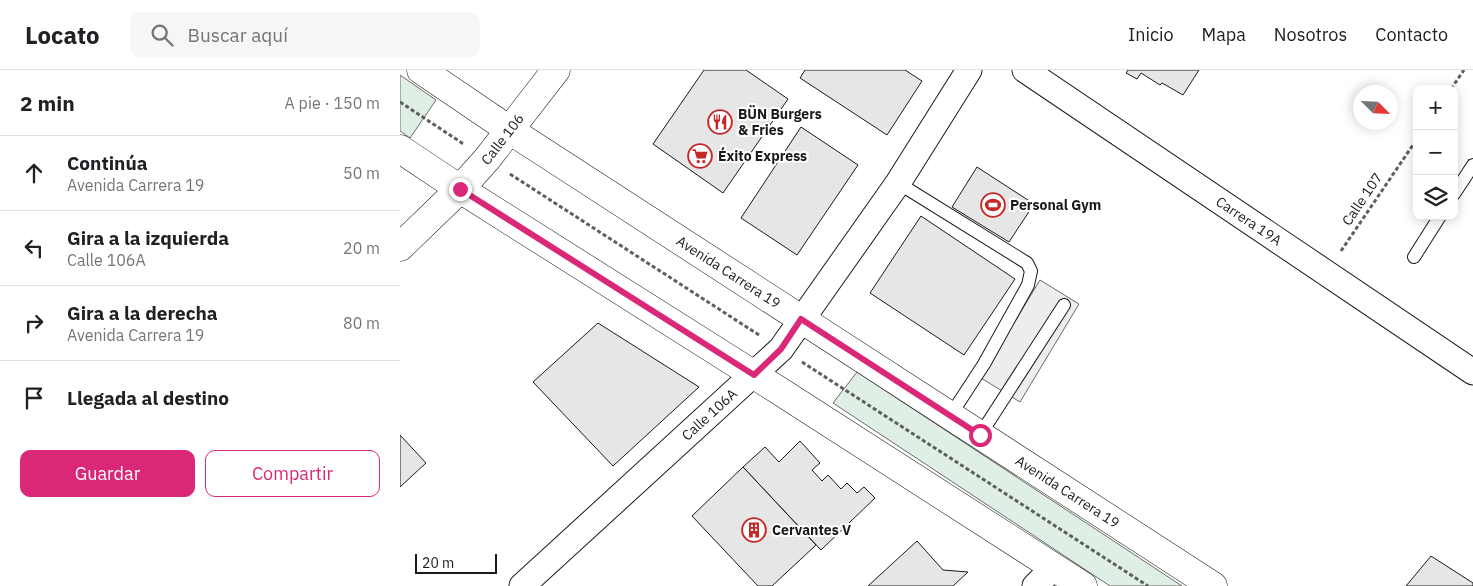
<!DOCTYPE html>
<html lang="es">
<head>
<meta charset="utf-8">
<style>
	:root { --surface:#fff; --page:#f6f6f6; --text:#202124; --muted:#757577; --line:#e0e0e0; --accent:#db2777 }
	body { margin:0; font-family:"IBM Plex Sans",sans-serif; background:var(--page); color:var(--text) }
	.controls { position:absolute; right:15px; top:15px; display:grid; overflow:hidden; border-radius:10px; box-shadow:0 2px 12px #0003 }
	.controls button { width:45px; height:45px; display:grid; place-items:center; padding:0; border:0; border-bottom:1px solid var(--line); background:var(--surface); color:var(--text); font:25px sans-serif }
	.compass { position:absolute; left:953px; top:15px; width:45px; height:45px; border-radius:50%; background:var(--surface); box-shadow:0 2px 12px #0003; rotate:114deg }
	.scale { position:absolute; left:15px; bottom:12px; width:82px; box-sizing:border-box; padding-left:5px; border:2px solid #1a1a1a; border-top:0; font-size:14px; line-height:18px; white-space:nowrap; color:#1a1a1a; -webkit-text-stroke:4px #fff; paint-order:stroke }
	.stop { position:absolute; width:15px; height:15px; margin:-11px; border:4px solid #db2777; border-radius:50%; background:#fff }
	.stop.end { background:#db2777; border-color:#fff; box-shadow:0 1px 5px #0008 }
	.list { margin:0; padding:0; list-style:none }
	h2 { display:flex; justify-content:space-between; align-items:center; height:65px; margin:0; padding:0 20px; font-size:21px }
	h2 small { font-size:16px; font-weight:400; color:var(--muted) }
	.list li { display:grid; grid-template-columns:32px 1fr auto; gap:15px; align-items:center; box-sizing:border-box; height:75px; padding:0 20px; border-top:1px solid var(--line) }
	.list b { display:block; font-size:19px; white-space:nowrap }
	.list p { margin:0; font-size:16px; white-space:nowrap; color:var(--muted) }
	.list em { font-size:16px; font-style:normal; color:var(--muted) }
	.actions { display:flex; gap:10px; padding:15px 20px }
	.actions a { flex:1; padding:11px 0; border:1px solid var(--accent); border-radius:10px; text-align:center; font-size:18px; color:var(--accent) }
	.actions .main { background:var(--accent); color:#fff }
	.icon { flex:none; width:28px; height:28px; fill:none; stroke:currentColor; stroke-width:2; stroke-linecap:round; stroke-linejoin:round }
	.map { position:relative; flex:none; width:1073px; height:516px; overflow:hidden }
	header { display:flex; align-items:center; gap:30px; box-sizing:border-box; height:70px; padding:0 25px; background:var(--surface); border-bottom:1px solid var(--line) }
	header strong { font-size:24px }
	nav { display:flex; gap:28px; margin-inline-start:auto; font-size:18px }
	.search { width:350px; height:45px; background:var(--page); display:flex; align-items:center; gap:12px; box-sizing:border-box; padding:0 18px; border-radius:10px; color:var(--muted); font-size:19px }
	main { display:flex }
	aside { flex:1; background:var(--surface) }
	.map>svg:first-child { display:block }
	.green { fill:#e0efe3; stroke:#6a6a6a }
	.parking { fill:#ededed; stroke:#6a6a6a }
	.building { fill:#e6e6e6; stroke:#1a1a1a }
	.lines { fill:none; stroke-linecap:round; stroke-linejoin:round }
	.lane-casing { stroke:#1a1a1a; stroke-width:14 }
	.street-casing { stroke:#1a1a1a; stroke-width:27 }
	.secondary-casing { stroke:#1a1a1a; stroke-width:29 }
	.path { stroke:#5f5f5f; stroke-width:3; stroke-dasharray:4 2.5; stroke-linecap:butt }
	.lane { stroke:#fff; stroke-width:12 }
	.street { stroke:#fff; stroke-width:25 }
	.secondary { stroke:#fff; stroke-width:28 }
	.route { stroke:#db2777; stroke-width:6 }
	.labels { text-anchor:middle; stroke-width:4; stroke-linejoin:round; paint-order:stroke }
	.poi-label { font-size:14px; font-weight:bold; fill:#1a1a1a; stroke:#fff; text-anchor:start }
	.street-label { font-size:14px; fill:#1a1a1a; stroke:#fff }
</style>
</head>
<body>
<header>
<strong>Locato</strong>
<div class="search"><svg class="icon" aria-label="search" viewBox="0 0 24 24"><circle cx="10" cy="10" r="6"/><path d="M15 15l6 6"/></svg>Buscar aquí</div>
<nav><a>Inicio</a><a>Mapa</a><a>Nosotros</a><a>Contacto</a></nav>
</header>
<main>
<aside>
<h2>2 min<small>A pie · 150 m</small></h2>
<ul class="list">
<li><svg class="icon" aria-label="ahead" viewBox="0 0 24 24"><path d="M12 20V5M6 11l6-6 6 6"/></svg><div><b>Continúa</b><p>Avenida Carrera 19</p></div><em>50 m</em></li>
<li><svg class="icon" aria-label="left" viewBox="0 0 24 24"><path d="M17 20v-9H6M10 6l-5 5 5 5"/></svg><div><b>Gira a la izquierda</b><p>Calle 106A</p></div><em>20 m</em></li>
<li><svg class="icon" aria-label="right" viewBox="0 0 24 24"><path d="M7 20v-9h11M14 6l5 5-5 5"/></svg><div><b>Gira a la derecha</b><p>Avenida Carrera 19</p></div><em>80 m</em></li>
<li><svg class="icon" aria-label="arrive" viewBox="0 0 24 24"><path d="M6 21V4h12l-3 4 3 4H6"/></svg><div><b>Llegada al destino</b></div></li>
</ul>
<div class="actions"><a class="main">Guardar</a><a>Compartir</a></div>
</aside>
<div class="map">
<svg width="1073" height="516" viewBox="0 0 1073 516">
	<rect width="100%" height="100%" fill="#fff"/>
	<g class="green">
		<path d="M0,5L36,30L10,68L0,61Z"/>
		<path d="M457,302L782,516H710L433,333Z"/>
	</g>
	<path class="parking" d="M640,210L679,234L620,332L581,308Z"/>
	<g class="building">
		<path d="M304,0H346L388,29L323,123L253,74Z"/>
		<path d="M405,0H505L522,11L487,65L400,8Z"/>
		<path d="M728,0H799L783,25L762,13L760,15L741,3L737,9L726,3Z"/>
		<path d="M401,57L458,95L397,185L341,148Z"/>
		<path d="M577,97L634,134L609,172L552,137Z"/>
		<path d="M521,146L615,209L564,285L470,223Z"/>
		<path d="M198,253L299,317L213,396L133,312Z"/>
		<path d="M0,365L26,393L0,417Z"/>
		<path d="M400,371L420,393L412,400L422,411L428,405L441,419L447,413L457,423L464,417L475,428L421,480L343,397L365,377L379,392Z"/>
		<path d="M343,397L416,475L372,516H358L292,446Z"/>
		<path d="M517,471L543,500L568,502L553,516H468Z"/>
		<path d="M1031,486L1073,513V516H1006Z"/>
	</g>
	<g class="lines">
		<g class="lane-casing">
			<g id="lane">
				<path d="M498,113L627,193L631,201L628,215L584,294L550,346"/>
				<path d="M1054,124L1073,95"/>
				<path d="M1014,187L1040,146"/>
				<path d="M580,365L664,235"/>
			</g>
		</g>
		<g class="street-casing">
			<g id="street">
				<path id="s1" d="M625,0L1073,302"/>
				<path id="s2" d="M122,516L381,279L498,113L569,0"/>
				<path d="M635,516L654,497"/>
			</g>
		</g>
		<g class="secondary-casing">
			<g id="secondary">
				<path id="s3" d="M21,0L111,61L813,516"/>
				<path d="M0,79L60,119L378,320L683,516"/>
				<path id="s4" d="M0,177L60,119L87,89L156,0"/>
			</g>
		</g>
		<g class="path">
			<path d="M1051,19L1064,0"/>
			<path d="M0,32L65,75"/>
			<path d="M110,104L359,265"/>
			<path d="M941,181L1017,69"/>
			<path d="M402,292L748,516"/>
		</g>
		<use href="#lane" class="lane"/>
		<use href="#street" class="street"/>
		<use href="#secondary" class="secondary"/>
	</g>
	<g class="lines">
		<path class="route" d="M60,119L354,305L381,279L401,249L580,365"/>
	</g>
	<defs>
		<g id="restaurant-ring" transform="scale(1.25)"><circle r="9.5" fill="#fff" stroke="#c62828" stroke-width="1.5"/><path d="M-5-6h1v4h1v-4h1v4h1v-4h1v5L-1.5 .5V6h-2V.5L-5-1ZM5-6V6H3V1.5H1.5Q1.5-4 5-6Z" fill="#c62828"/></g>
		<g id="supermarket-ring" transform="scale(1.25)"><circle r="9.5" fill="#fff" stroke="#c62828" stroke-width="1.5"/><path d="M-6-5.5h2.5l.6 2H6L4.5 2H-2.5L-4.4-4H-6ZM-1.5 3.2a1.3 1.3 0 1 0 .1 0ZM3 3.2a1.3 1.3 0 1 0 .1 0Z" fill="#c62828"/></g>
		<g id="stadium-ring" transform="scale(1.25)"><circle r="9.5" fill="#fff" stroke="#c62828" stroke-width="1.5"/><path d="M0-5a6.5 5 0 1 0 0 10a6.5 5 0 1 0 0-10ZM-3.5-1.8h7v3.6h-7Z" fill="#c62828"/></g>
		<g id="building-ring" transform="scale(1.25)"><circle r="9.5" fill="#fff" stroke="#c62828" stroke-width="1.5"/><path d="M-4-6H4V6H1V3H-1V6H-4ZM-2.5-4.3h1.7v1.8h-1.7ZM.8-4.3h1.7v1.8H.8ZM-2.5-1h1.7V.8h-1.7ZM.8-1h1.7V.8H.8Z" fill="#c62828"/></g>
	</defs>
	<g fill-rule="evenodd">
		<use href="#restaurant-ring" x="320" y="52"/>
		<use href="#supermarket-ring" x="300" y="86"/>
		<use href="#stadium-ring" x="593" y="135"/>
		<use href="#building-ring" x="354" y="460"/>
	</g>
	<g class="labels">
		<g class="poi-label">
			<text x="338" y="49">BÜN Burgers<tspan x="338" dy="16">&amp; Fries</tspan></text>
			<text x="318" y="91">Éxito Express</text>
			<text x="610" y="140">Personal Gym</text>
			<text x="372" y="465">Cervantes V</text>
		</g>
		<g class="street-label">
			<text dy="5" stroke="none"><textPath href="#s4" startOffset="149">Calle 106</textPath></text>
			<text transform="translate(962 129) rotate(-56)" y="5">Calle 107</text>
			<text dy="5" stroke="none"><textPath href="#s1" startOffset="270">Carrera 19A</textPath></text>
			<text dy="5" stroke="none"><textPath href="#s3" startOffset="368">Avenida Carrera 19</textPath></text>
			<text dy="5" stroke="none"><textPath href="#s2" startOffset="254">Calle 106A</textPath></text>
			<text dy="5" stroke="none"><textPath href="#s3" startOffset="772">Avenida Carrera 19</textPath></text>
		</g>
	</g>
</svg>
<div class="controls">
<button>+</button>
<button>−</button>
<button><svg class="icon" aria-label="layers" viewBox="0 0 24 24"><path d="M12 4l9 5-9 5-9-5zM3 14l9 5 9-5"/></svg></button>
</div>
<svg class="compass" viewBox="-18 -18 36 36"><path d="M0-13l5 13h-10z" fill="#e53935"/><path d="M0 13l5-13h-10z" fill="#757577"/></svg>
<div class="scale">20 m</div>
<div class="stop" style="left:580px;top:365px"></div>
<div class="stop end" style="left:60px;top:119px"></div>
</div>
</main>
</body>
</html>
